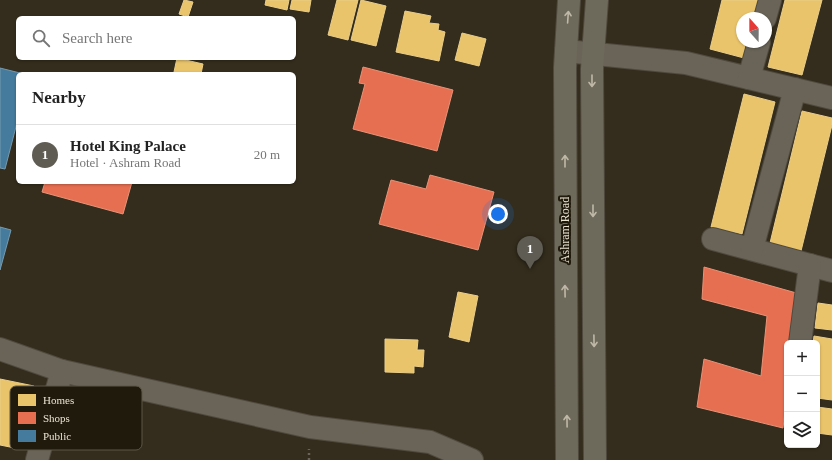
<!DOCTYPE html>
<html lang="en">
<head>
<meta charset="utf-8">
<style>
	:root { --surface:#fff; --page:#f6f6f6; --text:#222; --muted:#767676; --line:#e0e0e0; --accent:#5f5c54 }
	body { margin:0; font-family:"Times New Roman",serif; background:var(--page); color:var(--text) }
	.controls { position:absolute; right:12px; bottom:12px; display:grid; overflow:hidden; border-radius:6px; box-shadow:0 1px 3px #0004 }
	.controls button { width:36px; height:36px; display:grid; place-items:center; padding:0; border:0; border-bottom:1px solid var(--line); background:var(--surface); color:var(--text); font:20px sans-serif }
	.compass { position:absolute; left:736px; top:12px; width:36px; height:36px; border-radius:50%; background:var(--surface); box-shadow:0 1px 3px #0004; rotate:339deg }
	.you { position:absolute; left:498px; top:214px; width:14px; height:14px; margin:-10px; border:3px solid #fff; border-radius:50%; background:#1a73e8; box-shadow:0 0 0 6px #1a73e833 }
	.badge { display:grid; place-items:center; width:26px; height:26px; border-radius:50%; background:var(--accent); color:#fff; font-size:13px; font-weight:700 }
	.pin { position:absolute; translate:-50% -33px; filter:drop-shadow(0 1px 2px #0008) }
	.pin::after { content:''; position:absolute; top:21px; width:14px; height:12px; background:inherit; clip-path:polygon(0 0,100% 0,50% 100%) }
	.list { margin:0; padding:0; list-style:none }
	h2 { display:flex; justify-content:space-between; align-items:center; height:52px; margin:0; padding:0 16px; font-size:17px }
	h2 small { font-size:13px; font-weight:400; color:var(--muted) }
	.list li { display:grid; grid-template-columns:26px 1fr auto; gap:12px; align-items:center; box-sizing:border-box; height:60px; padding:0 16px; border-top:1px solid var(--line) }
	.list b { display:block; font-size:15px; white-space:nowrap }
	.list p { margin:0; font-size:13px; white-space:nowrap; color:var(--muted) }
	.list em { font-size:13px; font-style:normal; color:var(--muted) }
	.icon { flex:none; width:22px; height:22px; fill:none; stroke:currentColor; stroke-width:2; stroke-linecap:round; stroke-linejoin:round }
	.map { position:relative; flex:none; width:832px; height:460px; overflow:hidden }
	.search { position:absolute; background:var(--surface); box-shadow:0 1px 3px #0004; left:16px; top:16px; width:280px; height:44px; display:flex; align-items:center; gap:10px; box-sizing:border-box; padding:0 14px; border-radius:6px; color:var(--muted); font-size:15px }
	.panel { position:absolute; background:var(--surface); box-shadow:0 1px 3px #0004; left:16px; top:72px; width:280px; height:112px; border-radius:6px }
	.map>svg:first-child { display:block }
	.homes { fill:#e9c46a; stroke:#e9cd89 }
	.shops { fill:#e76f51; stroke:#e89277 }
	.public { fill:#457b9d; stroke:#769aad }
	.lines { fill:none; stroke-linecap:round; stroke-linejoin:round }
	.minor-casing { stroke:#504a3e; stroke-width:24 }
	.major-casing { stroke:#504a3e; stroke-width:24 }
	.path { stroke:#6a6458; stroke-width:2.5; stroke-dasharray:2 3; stroke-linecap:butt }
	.minor { stroke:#6a6458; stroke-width:22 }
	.major { stroke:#6e6a5b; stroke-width:22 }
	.oneway { stroke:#bfb8a8 }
	.labels { text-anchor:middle; stroke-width:4; stroke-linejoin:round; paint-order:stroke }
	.street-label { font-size:12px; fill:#eae2d1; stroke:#201a0d }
	.key { fill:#201a0d; stroke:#5d5648; stroke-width:1 }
	.key-label { font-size:11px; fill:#eae2d1 }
</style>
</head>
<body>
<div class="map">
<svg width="832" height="460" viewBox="0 0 832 460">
	<rect width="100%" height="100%" fill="#342d1d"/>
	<g class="homes">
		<path d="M184,0L193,2L188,17L179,14Z"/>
		<path d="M266,0H289L287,10L265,5Z"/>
		<path d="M292,0H311L309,12L290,9Z"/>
		<path d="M337,0H358L348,40L328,35Z"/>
		<path d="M361,0L386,6L376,46L351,40Z"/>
		<path d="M722,0H759L754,18H742V42H748L744,58L710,49Z"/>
		<path d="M785,0H822L802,75L768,67Z"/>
		<path d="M405,11L431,16L429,23L439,24L438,30L445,32L439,61L396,52Z"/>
		<path d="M462,33L486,39L479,66L455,60Z"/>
		<path d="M177,58L203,64L201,74H180L174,72Z"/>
		<path d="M744,94L775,102L742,234L711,227Z"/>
		<path d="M802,111L832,118V125L801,251L770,243Z"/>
		<path d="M458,292L478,296L469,342L449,337Z"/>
		<path d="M818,303L832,305V330L815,328Z"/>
		<path d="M814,336L832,339V400L817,398V343H813Z"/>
		<path d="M385,339L418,340L417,350H424L423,367L414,366V373L385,372Z"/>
		<path d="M0,379L34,386L30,405L23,406L15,448L0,445Z"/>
		<path d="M817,407L832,409V435L817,433Z"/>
	</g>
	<g class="shops">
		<path d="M363,67L453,90L437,151L353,129L365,84L359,83Z"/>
		<path d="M430,175L494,192L478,250L379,224L391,180L426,189Z"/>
		<path d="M45,182H132L123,214L42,192Z"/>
		<path d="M704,267L800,294L794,343H787V395L783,428L697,407L704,359L761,376L767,316L702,299Z"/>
	</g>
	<g class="public">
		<path d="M0,68L24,74H18V119L5,169L0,168Z"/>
		<path d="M0,227L11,230L0,270Z"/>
	</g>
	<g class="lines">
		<g class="minor-casing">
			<g id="minor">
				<path d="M765,18L770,0"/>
				<path d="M566,51L686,63L832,98"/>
				<path d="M749,78L759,42"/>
				<path d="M713,239L832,271"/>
				<path d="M752,249L795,89"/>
				<path d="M800,343L810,265"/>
				<path d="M0,349L62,371L310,427L430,442L472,460"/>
				<path d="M37,460L62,371"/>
			</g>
		</g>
		<g class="major-casing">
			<g id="major">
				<path d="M567,460L565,68L569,0"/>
				<path d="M595,460L592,69L597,0"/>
			</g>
		</g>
		<path class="path" d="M309,460V449"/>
		<use href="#minor" class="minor"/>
		<use href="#major" class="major"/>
	</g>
	<defs><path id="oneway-shaft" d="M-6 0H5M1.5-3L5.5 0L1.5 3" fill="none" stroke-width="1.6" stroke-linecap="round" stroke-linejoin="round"/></defs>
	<g class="oneway">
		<use href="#oneway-shaft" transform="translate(568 17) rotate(-86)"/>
		<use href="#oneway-shaft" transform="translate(592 81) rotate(90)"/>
		<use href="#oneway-shaft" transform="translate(565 161) rotate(-90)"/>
		<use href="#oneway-shaft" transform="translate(593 211) rotate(90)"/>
		<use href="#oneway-shaft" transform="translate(565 291) rotate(-91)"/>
		<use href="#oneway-shaft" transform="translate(594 341) rotate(89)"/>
		<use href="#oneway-shaft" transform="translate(567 421) rotate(-91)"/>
	</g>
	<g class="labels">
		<g class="street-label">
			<text transform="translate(565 230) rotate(-90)" y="4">Ashram Road</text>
		</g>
	</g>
	<rect x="10" y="386" width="132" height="64" rx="6" class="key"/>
	<rect x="18" y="394" width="18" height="12" fill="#e9c46a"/>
	<rect x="18" y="412" width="18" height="12" fill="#e76f51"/>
	<rect x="18" y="430" width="18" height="12" fill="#457b9d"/>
	<g class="key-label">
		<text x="43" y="404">Homes</text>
		<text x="43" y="422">Shops</text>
		<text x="43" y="440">Public</text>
	</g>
</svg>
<div class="controls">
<button>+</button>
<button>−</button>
<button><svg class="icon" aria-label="layers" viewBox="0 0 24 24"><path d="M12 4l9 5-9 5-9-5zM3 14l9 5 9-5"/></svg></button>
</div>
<svg class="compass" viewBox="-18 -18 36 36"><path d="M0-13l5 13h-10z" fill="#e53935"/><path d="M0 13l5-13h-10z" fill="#767676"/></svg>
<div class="you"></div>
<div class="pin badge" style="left:530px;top:269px">1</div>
<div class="search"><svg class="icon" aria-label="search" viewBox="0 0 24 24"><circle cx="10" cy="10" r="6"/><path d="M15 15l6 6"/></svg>Search here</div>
<section class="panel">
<h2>Nearby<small></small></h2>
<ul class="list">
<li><span class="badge">1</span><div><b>Hotel King Palace</b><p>Hotel · Ashram Road</p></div><em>20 m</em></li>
</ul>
</section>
</div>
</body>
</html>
